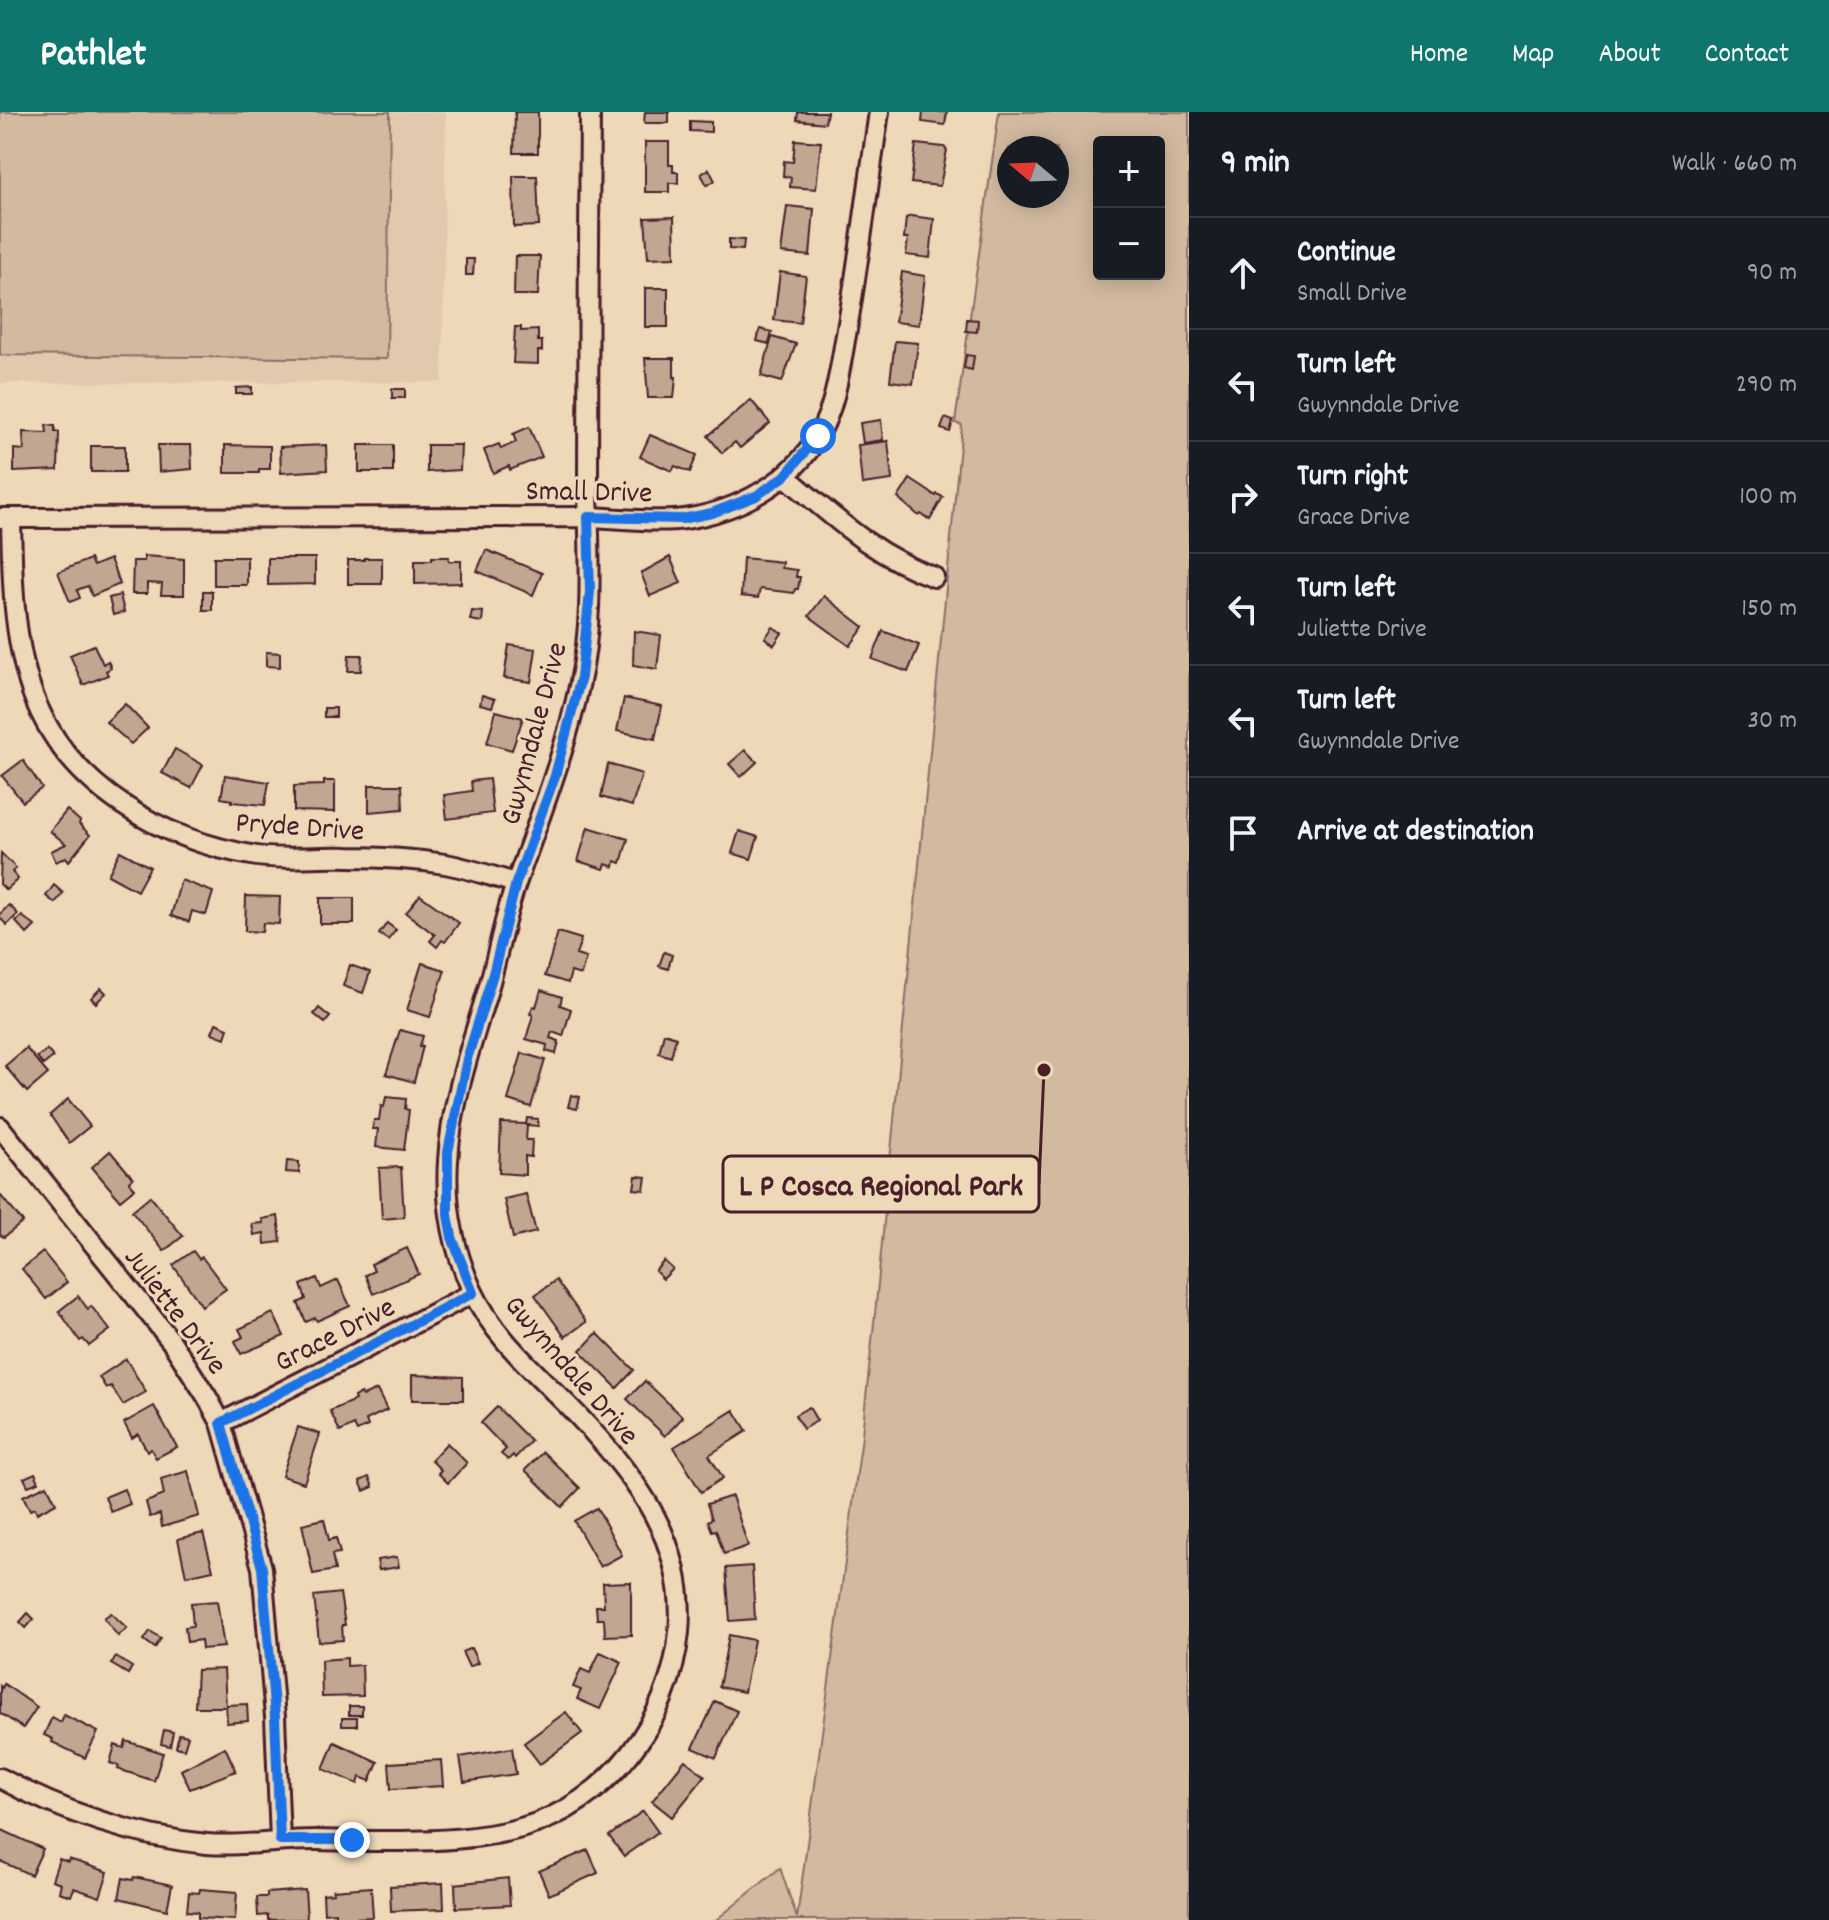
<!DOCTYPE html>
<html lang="en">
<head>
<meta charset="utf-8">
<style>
	:root { --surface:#171b24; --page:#242831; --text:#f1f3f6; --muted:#9ea1a6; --line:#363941; --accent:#0f766e }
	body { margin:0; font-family:Dekko,sans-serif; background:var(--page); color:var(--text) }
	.controls { position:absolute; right:24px; top:24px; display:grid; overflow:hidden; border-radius:8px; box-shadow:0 4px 20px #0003 }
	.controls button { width:72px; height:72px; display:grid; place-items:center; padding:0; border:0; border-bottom:2px solid var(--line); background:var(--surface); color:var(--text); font:40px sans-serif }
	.compass { position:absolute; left:997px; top:24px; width:72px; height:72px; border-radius:50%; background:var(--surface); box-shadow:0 4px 20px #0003; rotate:289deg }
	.stop { position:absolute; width:24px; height:24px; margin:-18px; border:6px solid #1a73e8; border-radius:50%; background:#fff }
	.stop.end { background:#1a73e8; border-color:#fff; box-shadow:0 2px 8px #0008 }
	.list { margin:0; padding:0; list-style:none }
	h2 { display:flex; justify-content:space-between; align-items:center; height:104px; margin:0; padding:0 32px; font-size:34px }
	h2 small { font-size:26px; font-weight:400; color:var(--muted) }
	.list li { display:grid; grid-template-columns:52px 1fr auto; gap:24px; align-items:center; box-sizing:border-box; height:112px; padding:0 32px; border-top:2px solid var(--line) }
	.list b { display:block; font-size:30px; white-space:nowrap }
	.list p { margin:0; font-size:26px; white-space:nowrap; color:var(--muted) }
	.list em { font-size:26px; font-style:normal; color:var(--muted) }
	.icon { flex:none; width:44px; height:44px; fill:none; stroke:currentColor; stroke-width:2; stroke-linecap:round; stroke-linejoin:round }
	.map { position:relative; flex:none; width:1189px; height:1808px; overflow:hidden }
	header { display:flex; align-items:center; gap:48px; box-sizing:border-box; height:112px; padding:0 40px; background:var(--accent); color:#fff }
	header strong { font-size:38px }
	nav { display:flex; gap:44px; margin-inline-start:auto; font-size:28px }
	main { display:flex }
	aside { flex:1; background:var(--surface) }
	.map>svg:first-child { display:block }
	.built { fill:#e0c9ac }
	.green { fill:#d2baa0; stroke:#8e6c66; stroke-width:2; fill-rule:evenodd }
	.building { fill:#c1a792; stroke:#4a1f2b; stroke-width:2 }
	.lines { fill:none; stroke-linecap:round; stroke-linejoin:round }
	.street-casing { stroke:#4a1f2b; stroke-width:24 }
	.street { stroke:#edd8b7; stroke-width:18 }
	.route { stroke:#1a73e8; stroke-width:10 }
	.labels { text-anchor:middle; stroke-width:6; stroke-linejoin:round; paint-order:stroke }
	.street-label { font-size:30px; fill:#4a1f2b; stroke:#edd8b7 }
	.leader { fill:none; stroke:#4a1f2b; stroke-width:3 }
	.callout-dot { fill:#4a1f2b; stroke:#edd8b7; stroke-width:3 }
	.callout { fill:#edd8b7; stroke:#4a1f2b; stroke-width:3 }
	.callout-label { font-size:32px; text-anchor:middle; font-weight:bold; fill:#4a1f2b }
</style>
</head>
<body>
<header>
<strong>Pathlet</strong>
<nav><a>Home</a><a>Map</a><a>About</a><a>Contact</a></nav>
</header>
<main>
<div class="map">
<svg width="1189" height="1808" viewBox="0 0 1189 1808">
	<rect width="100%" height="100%" fill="#edd8b7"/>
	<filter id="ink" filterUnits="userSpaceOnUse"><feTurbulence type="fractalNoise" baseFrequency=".0125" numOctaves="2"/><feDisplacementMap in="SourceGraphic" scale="16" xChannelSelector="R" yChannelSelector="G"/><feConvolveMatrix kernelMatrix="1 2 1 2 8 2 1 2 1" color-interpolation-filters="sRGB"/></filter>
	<g filter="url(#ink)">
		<path class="built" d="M0,0H446L442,270L0,271Z"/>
		<g class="green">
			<path d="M0,0H390L387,247L0,243Z"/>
			<path d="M999,0H1189V1808H716L780,1756L797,1806L861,1332L876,1192L962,313L955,311ZM1099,30H1159V162H1099ZM1009,36H1057V84H1009Z"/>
		</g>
		<g class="building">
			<path d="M515,0H538V41H514Z"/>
			<path d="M645,0H669V11H644Z"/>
			<path d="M798,0H827L825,11L797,8Z"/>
			<path d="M923,0H947L945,13L922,10Z"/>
			<path d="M690,9L711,10V20L690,19Z"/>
			<path d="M795,28L821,30L816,77L790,75L791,65L783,64L784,49L793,50Z"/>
			<path d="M645,30H669V53H673V60H678V71H669V80H645Z"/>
			<path d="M916,32L944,35L947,38L940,74L911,71Z"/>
			<path d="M709,57L715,69L707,73L701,62Z"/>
			<path d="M513,64H537L539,114L514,115Z"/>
			<path d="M787,94L814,97L810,144L781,141Z"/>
			<path d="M911,104L934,107L930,146L906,143L908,126H904L906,106Z"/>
			<path d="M674,105L675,145L648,146L645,106Z"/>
			<path d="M729,127L744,128L743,138L729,137Z"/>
			<path d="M515,144H540L538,183H514Z"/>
			<path d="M466,147H474L473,163H466Z"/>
			<path d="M780,160L806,164L800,211L774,208Z"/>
			<path d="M902,160L925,164L919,213L895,210Z"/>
			<rect x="645" y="176" width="23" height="39"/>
			<path d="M967,207L978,208L977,220L966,219Z"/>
			<path d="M515,215H521V219L538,218V229H542V239H538V252L513,251Z"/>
			<path d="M760,217L772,220L769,232L757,229Z"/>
			<path d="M772,225L796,232L782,270L761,264Z"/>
			<path d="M895,229L918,231L913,272L890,269Z"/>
			<path d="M966,243L974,244L972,258L964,256Z"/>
			<path d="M645,246H674V265H676L674,286H648Z"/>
			<path d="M252,275V282H236V276Z"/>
			<rect x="392" y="277" width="13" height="9"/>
			<path d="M751,288L770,311L740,336L735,330L722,341L708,324Z"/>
			<path d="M945,306L953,309L950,320L941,317Z"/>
			<path d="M881,308L883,328L863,331L860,311Z"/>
			<path d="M46,313L55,314V320H59L58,358L14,360V337L24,338L23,320L47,321Z"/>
			<path d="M529,315L542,345L510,358L509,354L493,361L484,338L499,332L501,337L516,330L513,322Z"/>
			<path d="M650,323L697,343L690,360L675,354L672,359L640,345Z"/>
			<path d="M888,329L892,368L862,372L858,333Z"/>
			<path d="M158,333H191L192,357L159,360Z"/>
			<path d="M225,333L270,334V357H259V361H225Z"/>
			<path d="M326,333L327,358L281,361L280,335Z"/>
			<rect x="359" y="333" width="34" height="27"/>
			<path d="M427,333H461L460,358L427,360Z"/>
			<rect x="91" y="334" width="34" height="26"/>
			<path d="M910,367L936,384L937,382L943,385L930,408L921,402L919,404L898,386Z"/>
			<path d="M486,438L542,461L533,483L477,459Z"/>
			<path d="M144,444L184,447V483H161L162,472L147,471V482H132L133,449H144Z"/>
			<rect x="214" y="445" width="33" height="28"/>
			<path d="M432,445H449V449H461V471L415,472V448H432Z"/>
			<path d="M670,445L681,471L650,484L641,461Z"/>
			<path d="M268,446H315V472L268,473Z"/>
			<path d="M364,446H382V472H348V448H364Z"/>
			<path d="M743,446L782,450L781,456L797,458L796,465H800L798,477H795L794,481L760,477L758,486L741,484Z"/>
			<path d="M90,447L93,454L110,447L120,472L92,484L88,474L82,476L77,478L80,486L70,490L58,460Z"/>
			<rect x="203" y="479" width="9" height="19"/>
			<path d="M120,483L124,500L113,503L109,486Z"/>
			<path d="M824,484L864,515L850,534L809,504Z"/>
			<path d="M472,499L483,500L482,510L470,508Z"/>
			<path d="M773,515L782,521L774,533L765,526Z"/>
			<path d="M634,519L661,523L657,557L633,553Z"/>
			<path d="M883,519L919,533L908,560L872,547Z"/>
			<path d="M94,533L103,552L108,549L111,556L106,559L108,563L83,573L70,543Z"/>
			<path d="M509,533L536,537L531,570L504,566Z"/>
			<path d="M266,540L280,541V555L266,554Z"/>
			<path d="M349,543H362L361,559H348Z"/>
			<path d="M482,583L495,587L492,595L480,592Z"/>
			<path d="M624,586L662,594L655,627L617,619Z"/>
			<path d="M125,592L148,616L131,632L106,610Z"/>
			<rect x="324" y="596" width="12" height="9"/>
			<path d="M496,599L523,606L512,638L487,631Z"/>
			<path d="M175,637L203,653L191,676L162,661Z"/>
			<path d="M745,638L757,650L741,665L729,652Z"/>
			<path d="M23,648L42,676L23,690L2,664Z"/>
			<path d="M608,652L642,662L632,694L601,685Z"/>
			<path d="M225,663L269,670L265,693L231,690L232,688L221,686Z"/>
			<path d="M489,667L493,701L447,707L444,683L472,679L471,669Z"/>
			<path d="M324,669H335V700L294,699V674L324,673Z"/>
			<path d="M369,673H402L403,697L369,700Z"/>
			<path d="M67,698L80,709L79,712L90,723L69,749L66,745L56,750L51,739L66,732L50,719Z"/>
			<path d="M588,715L628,727L621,751L615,749L614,755L606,752L604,757L578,749Z"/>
			<path d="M739,719L758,725L751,747L732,741Z"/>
			<path d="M120,739L150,755L137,779L108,763Z"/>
			<path d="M1,741L16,756L12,760L18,767L6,778L0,772Z"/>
			<path d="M181,768L213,780L206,803L192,799L189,810L171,804Z"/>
			<path d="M54,773L63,781L55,791L46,784Z"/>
			<path d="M420,783L459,811L445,830L442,828L437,835L430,829L435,823L406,801Z"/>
			<path d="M246,784L280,785L279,812L263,811L262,820L245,819Z"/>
			<rect x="320" y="786" width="34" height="26"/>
			<path d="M9,793L18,802L7,813L0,806V802Z"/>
			<path d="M22,804L35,814L27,822L16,810Z"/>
			<path d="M387,811L396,818L388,828L379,822Z"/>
			<path d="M558,820L581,827L576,843L586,846L581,863L571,860L568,871L545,864Z"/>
			<path d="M664,840L672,843L668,857L659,854Z"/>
			<path d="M422,851L445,858L430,905L407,898Z"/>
			<path d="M350,853L370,860L363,881L343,874Z"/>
			<path d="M101,876L106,881L96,891L91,886Z"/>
			<path d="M541,878L562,885L560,893L571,897L563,924L552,920L550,926L559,929L556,942L546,939L547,933L526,927L533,903L530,902L533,894L536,895Z"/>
			<path d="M319,896L330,905L325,911L314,902Z"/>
			<path d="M216,911L228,916L225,926L212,921Z"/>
			<path d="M400,918L423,924L420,934H423L414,970L386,962Z"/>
			<path d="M664,921L676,925L671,945L659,941Z"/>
			<path d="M26,936L48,962L27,980L5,954Z"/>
			<path d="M47,938L53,945L43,953L37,945Z"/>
			<path d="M522,941L545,948L531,995L508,988Z"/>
			<path d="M571,983L580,985L577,997L568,995Z"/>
			<path d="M386,985L406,987L405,997L409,998L404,1038L376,1035L378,1017H373L374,1008H379L381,994L384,995Z"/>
			<path d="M68,987L90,1014L69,1031L50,1003Z"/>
			<path d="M527,1006L538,1007V1014L527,1013L526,1028H532L531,1045L525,1044V1063L499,1061L501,1011L526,1012Z"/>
			<path d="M110,1039L133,1066L129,1070L135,1076L120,1088L92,1055Z"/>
			<path d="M287,1049L299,1050V1061L286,1060Z"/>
			<path d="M401,1055L404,1105L382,1107L379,1056Z"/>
			<path d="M636,1064L646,1065L644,1078L634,1077Z"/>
			<path d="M526,1082L536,1120L513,1126L504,1087Z"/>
			<path d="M0,1083L23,1110L4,1125L0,1123Z"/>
			<path d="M150,1084L183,1124L164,1139L132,1099Z"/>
			<path d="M278,1104L281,1130L265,1132L264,1121L254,1123L252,1112L263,1111L262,1107Z"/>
			<path d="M407,1136L419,1162L373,1182L365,1163L374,1159L371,1152Z"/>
			<path d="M193,1139L199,1147L202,1145L226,1177L202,1194L173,1153Z"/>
			<path d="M43,1140L67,1170L46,1187L22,1157Z"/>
			<path d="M664,1149L673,1157L663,1167L655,1159Z"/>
			<path d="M317,1166L321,1176L338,1168L350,1194L317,1209L315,1206L306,1210L298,1191L306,1187L301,1173Z"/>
			<path d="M556,1168L586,1210L565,1225L535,1183Z"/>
			<path d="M78,1184L88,1197L91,1194L110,1218L89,1234L83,1227L80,1229L59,1199Z"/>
			<path d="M273,1201L284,1224L241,1242L235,1229L243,1225L239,1217Z"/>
			<path d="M597,1221L634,1258L617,1276L580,1239Z"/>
			<path d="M126,1247L146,1280L123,1293L111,1274L106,1276L99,1265Z"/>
			<path d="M412,1263L463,1265V1288H412Z"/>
			<path d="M645,1269L683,1305L665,1324L627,1287Z"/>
			<path d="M377,1278L387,1298L366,1308L368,1314L357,1319L354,1313L340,1320L330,1299L355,1288L354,1285L361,1281L363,1284Z"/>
			<path d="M154,1294L177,1335L156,1346L151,1337L147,1339L138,1322L132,1326L124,1311Z"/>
			<path d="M497,1295L531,1329L515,1346L513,1343L508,1348L501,1342L506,1337L481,1311Z"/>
			<path d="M809,1295L817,1309L803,1317L795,1303Z"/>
			<path d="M734,1298L747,1319L709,1343L723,1366L701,1380L674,1335Z"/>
			<path d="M298,1315L320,1322L304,1371L282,1364Z"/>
			<path d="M447,1331L467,1351L448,1371L438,1361L441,1358L431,1348Z"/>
			<path d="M543,1340L580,1376L562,1395L525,1358Z"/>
			<path d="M188,1359L199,1404L162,1415L160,1402L150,1405L146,1390L164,1383L161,1367Z"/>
			<path d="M35,1361L39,1370L28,1374L24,1366Z"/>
			<path d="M369,1365L373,1375L364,1379L360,1369Z"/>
			<path d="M47,1373L56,1391L37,1401L35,1396L30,1398L23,1384Z"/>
			<path d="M124,1377L130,1392L111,1400L105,1385Z"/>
			<path d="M732,1384L748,1434L724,1442L716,1418L712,1419L708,1409L712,1407L707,1392Z"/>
			<path d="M597,1396L622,1443L600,1455L574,1409Z"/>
			<path d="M324,1407L329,1428L336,1426L340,1441L332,1442L335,1458L313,1462L302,1412Z"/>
			<path d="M203,1421L213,1458L186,1464L178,1427Z"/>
			<path d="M397,1445L399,1455L379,1458L377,1448Z"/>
			<path d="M752,1454L755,1507L730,1509L726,1456Z"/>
			<path d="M631,1470V1523L605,1524L604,1507H597L596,1494H604L603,1471Z"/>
			<path d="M340,1481L345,1513H342L343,1528L319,1530L314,1484Z"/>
			<path d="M217,1489L224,1535L202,1537L201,1528L187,1530L185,1515L193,1514L191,1491Z"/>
			<path d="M28,1501L34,1507L26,1516L20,1510Z"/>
			<path d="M111,1501L127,1516L118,1524L104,1506Z"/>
			<path d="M150,1519L161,1526L155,1536L144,1528Z"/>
			<path d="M729,1523L754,1528L744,1580L719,1575Z"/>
			<path d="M471,1536L478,1551L469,1555L462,1540Z"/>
			<path d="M600,1540L622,1550L600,1597L577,1587L581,1578L573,1575L581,1557L590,1561Z"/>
			<path d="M116,1545L132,1555L128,1562L111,1552Z"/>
			<path d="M347,1546V1554L362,1553L363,1584L322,1585L321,1548Z"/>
			<path d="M224,1557L226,1595H195L197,1558Z"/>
			<path d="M4,1572L37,1595L23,1616L0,1601V1574L2,1576Z"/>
			<path d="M715,1589L737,1599L716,1646L693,1636Z"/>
			<path d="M247,1592L248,1609L227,1611L226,1593Z"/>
			<rect x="349" y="1594" width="13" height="9"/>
			<path d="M566,1600L582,1621L540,1652L524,1631Z"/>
			<path d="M64,1603L98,1620L85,1646L52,1630L53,1627L44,1623L52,1605L61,1610Z"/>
			<rect x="342" y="1606" width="15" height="8"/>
			<path d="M164,1618L173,1620L170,1634L161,1632Z"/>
			<path d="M179,1622L188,1624L184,1637L176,1635Z"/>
			<path d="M126,1629L163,1641L154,1669L118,1657L119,1654L110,1651L115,1633L124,1636Z"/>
			<path d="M334,1630L378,1650L370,1669L360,1665L358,1672L323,1657Z"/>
			<path d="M225,1635L236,1659L190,1677L181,1658Z"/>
			<path d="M512,1636L516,1662L464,1670L460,1645Z"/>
			<path d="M441,1648L443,1674L391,1677L389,1651Z"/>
			<path d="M685,1648L705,1664L672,1705L652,1689Z"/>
			<path d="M643,1699L658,1720L624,1744L609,1724Z"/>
			<path d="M0,1717L43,1737L31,1763L0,1749Z"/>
			<path d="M588,1738L598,1761L549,1783L539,1759Z"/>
			<path d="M59,1747L68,1750L69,1747L108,1760L100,1785L74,1776L71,1784L59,1780L61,1771L52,1768Z"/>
			<path d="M134,1765L172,1773L167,1798L119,1786L123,1766L133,1768Z"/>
			<path d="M508,1766L510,1793L456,1796L455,1772Z"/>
			<path d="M443,1771L444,1797L391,1799L390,1774Z"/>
			<path d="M371,1775L373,1805L335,1807V1800L324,1801L323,1782L334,1781L333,1778Z"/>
			<path d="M200,1777L237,1780L235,1808L198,1806V1800L187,1799L189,1780L199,1781Z"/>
			<path d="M305,1778L307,1807L268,1808V1803L258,1804L257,1785H267V1781Z"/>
		</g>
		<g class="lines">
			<g class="street-casing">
				<g id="street">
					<path d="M785,364C833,404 874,444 934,465"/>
					<path d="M0,406L588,405C619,406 654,411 685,407C738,399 793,370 819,322C836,293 840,255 846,223C859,149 868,74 879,0"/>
					<path d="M11,406C12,464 13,525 32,580C66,675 162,729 257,744C286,748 319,744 348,745C380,745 414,747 445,752C469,756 493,765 516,771"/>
					<path d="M0,1015L171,1229L207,1285L221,1311L262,1456L275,1605L280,1728"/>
					<path d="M221,1311L473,1181"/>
					<path d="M0,1666C62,1700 136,1725 207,1732C243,1735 279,1728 316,1728C378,1729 461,1733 521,1716C608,1692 671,1608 679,1520C687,1433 638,1367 581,1307C543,1266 496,1230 472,1178C453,1136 445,1095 448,1049C451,992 470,937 486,884C498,845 504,804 518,766C541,701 566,638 580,570C595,502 588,433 588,364C588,243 589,121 590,0"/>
				</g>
			</g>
			<use href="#street" class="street"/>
		</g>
	</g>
	<g class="lines" filter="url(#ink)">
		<path class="route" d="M352,1728H280L275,1605L262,1456L221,1311L473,1181L452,1125L448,1103V1040L467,947L493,862L516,771L555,664L581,565L590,480L588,405L682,407L712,401L756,384L785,364L818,324"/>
	</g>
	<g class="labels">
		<g class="street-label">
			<text transform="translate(589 378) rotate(1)" y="10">Small Drive</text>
			<text transform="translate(532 621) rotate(-75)" y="10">Gwynndale Drive</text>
			<text transform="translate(300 713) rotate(4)" y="10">Pryde Drive</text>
			<text transform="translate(177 1198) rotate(53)" y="10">Juliette Drive</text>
			<text transform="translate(334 1221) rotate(-27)" y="10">Grace Drive</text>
			<text transform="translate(573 1257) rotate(49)" y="10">Gwynndale Drive</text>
		</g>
	</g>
	<path class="leader" d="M1044 958L1039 1072"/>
	<circle class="callout-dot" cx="1044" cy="958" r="8"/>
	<rect class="callout" x="723" y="1044" width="316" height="56" rx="8"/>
	<g class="callout-label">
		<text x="881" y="1083">L P Cosca Regional Park</text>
	</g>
</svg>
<div class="controls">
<button>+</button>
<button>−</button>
</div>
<svg class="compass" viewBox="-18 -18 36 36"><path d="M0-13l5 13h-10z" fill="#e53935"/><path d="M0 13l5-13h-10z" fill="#9ea1a6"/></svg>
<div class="stop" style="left:818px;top:324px"></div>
<div class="stop end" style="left:352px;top:1728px"></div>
</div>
<aside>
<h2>9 min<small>Walk · 660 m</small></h2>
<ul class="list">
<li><svg class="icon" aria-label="ahead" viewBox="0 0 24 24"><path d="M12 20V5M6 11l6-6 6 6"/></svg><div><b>Continue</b><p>Small Drive</p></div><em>90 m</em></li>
<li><svg class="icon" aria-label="left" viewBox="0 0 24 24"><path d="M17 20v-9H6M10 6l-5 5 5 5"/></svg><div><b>Turn left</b><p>Gwynndale Drive</p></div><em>290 m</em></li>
<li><svg class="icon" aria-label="right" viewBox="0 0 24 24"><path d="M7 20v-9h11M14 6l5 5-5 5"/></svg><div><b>Turn right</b><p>Grace Drive</p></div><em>100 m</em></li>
<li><svg class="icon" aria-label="left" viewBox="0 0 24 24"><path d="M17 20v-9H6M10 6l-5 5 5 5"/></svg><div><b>Turn left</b><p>Juliette Drive</p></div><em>150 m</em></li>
<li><svg class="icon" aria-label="left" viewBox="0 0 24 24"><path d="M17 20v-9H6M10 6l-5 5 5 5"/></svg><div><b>Turn left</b><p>Gwynndale Drive</p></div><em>30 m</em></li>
<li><svg class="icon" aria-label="arrive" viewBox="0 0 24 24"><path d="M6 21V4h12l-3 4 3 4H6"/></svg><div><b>Arrive at destination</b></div></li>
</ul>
</aside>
</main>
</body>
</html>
